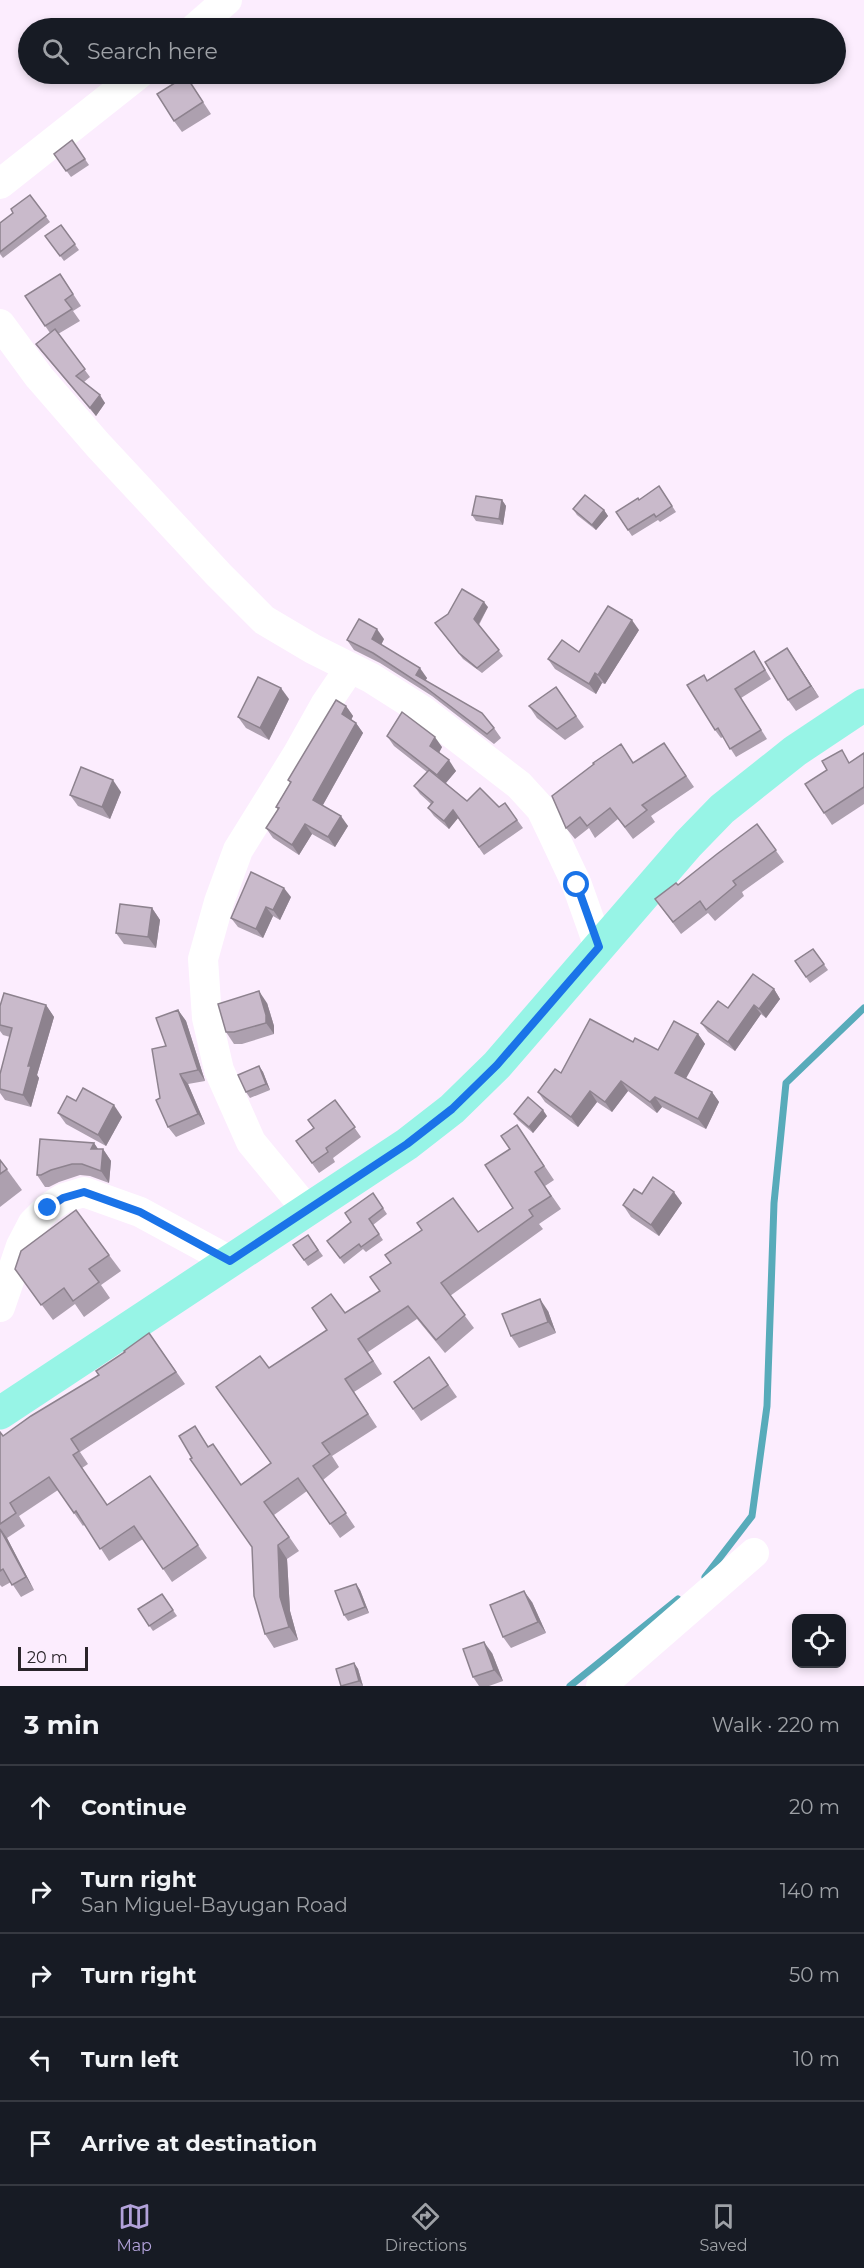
<!DOCTYPE html>
<html lang="en">
<head>
<meta charset="utf-8">
<style>
	:root { --surface:#171b24; --page:#20242c; --text:#f1f3f6; --muted:#9ea1a6; --line:#363941; --accent:#b2a2da }
	body { margin:0; font-family:Montserrat,sans-serif; background:var(--page); color:var(--text) }
	.controls { position:absolute; right:18px; bottom:18px; display:grid; overflow:hidden; border-radius:12px; box-shadow:0 3px 9px #0003 }
	.controls button { width:54px; height:54px; display:grid; place-items:center; padding:0; border:0; border-bottom:2px solid var(--line); background:var(--surface); color:var(--text); font:30px sans-serif }
	.scale { position:absolute; left:18px; bottom:15px; width:70px; box-sizing:border-box; padding-left:6px; border:3px solid #2a242a; border-top:0; font-size:16px; line-height:21px; white-space:nowrap; color:#2a242a; -webkit-text-stroke:4px #fcedfe; paint-order:stroke }
	.stop { position:absolute; width:18px; height:18px; margin:-14px; border:4px solid #1a73e8; border-radius:50%; background:#fff }
	.stop.end { background:#1a73e8; border-color:#fff; box-shadow:0 2px 6px #0008 }
	.list { margin:0; padding:0; list-style:none }
	h2 { display:flex; justify-content:space-between; align-items:center; height:78px; margin:0; padding:0 24px; font-size:26px }
	h2 small { font-size:20px; font-weight:400; color:var(--muted) }
	.list li { display:grid; grid-template-columns:39px 1fr auto; gap:18px; align-items:center; box-sizing:border-box; height:84px; padding:0 24px; border-top:2px solid var(--line) }
	.list b { display:block; font-size:22px; white-space:nowrap }
	.list p { margin:0; font-size:20px; white-space:nowrap; color:var(--muted) }
	.list em { font-size:20px; font-style:normal; color:var(--muted) }
	.icon { flex:none; width:33px; height:33px; fill:none; stroke:currentColor; stroke-width:2; stroke-linecap:round; stroke-linejoin:round }
	.map { position:relative; flex:none; width:864px; height:1686px; overflow:hidden }
	.search { position:absolute; background:var(--surface); box-shadow:0 3px 9px #0003; left:18px; right:18px; top:18px; height:66px; display:flex; align-items:center; gap:15px; box-sizing:border-box; padding:0 21px; border-radius:33px; color:var(--muted); font-size:22px }
	.sheet { height:498px; background:var(--surface) }
	nav { display:flex; justify-content:space-around; align-items:center; box-sizing:border-box; height:84px; border-top:2px solid var(--line); background:var(--surface); font-size:16px; color:var(--muted) }
	nav a { display:grid; justify-items:center; gap:3px }
	nav .on { color:var(--accent) }
	.map>svg:first-child { display:block }
	.lines { fill:none; stroke-linecap:round; stroke-linejoin:round }
	.stream { stroke:#58abba; stroke-width:7 }
	.minor { stroke:#fff; stroke-width:30 }
	.major { stroke:#97f4e6; stroke-width:33 }
	.wall { fill:#ada0af }
	.shaded-wall { fill:#8d828e }
	.building { fill:#c9bacb; stroke:#8d828e; stroke-width:1.5 }
	.route { stroke:#1a73e8; stroke-width:8 }
</style>
</head>
<body>
<div class="map">
<svg width="864" height="1686" viewBox="0 0 864 1686">
	<rect width="100%" height="100%" fill="#fcedfe"/>
	<g class="lines">
		<g class="stream">
			<path d="M705,1577L752,1516L767,1406L774,1203L786,1083L864,1008"/>
			<path d="M570,1686L678,1599"/>
		</g>
		<g class="minor">
			<path d="M195,28L227,0"/>
			<path d="M0,184L139,74"/>
			<path d="M0,324L39,377L98,445L219,575L264,620L313,649L371,678L423,711L519,785L541,809L553,834L577,885L599,947"/>
			<path d="M307,1210L251,1142L219,1070L207,1018L203,959L219,902L238,850L297,755L325,705L350,668"/>
			<path d="M0,1307L21,1246L33,1223L48,1208L64,1198L84,1192L140,1212L230,1261"/>
			<path d="M601,1686L754,1553"/>
		</g>
		<path class="major" d="M0,1413L407,1144L452,1109L497,1065L688,844L722,809L795,751L864,705"/>
	</g>
	<g class="wall">
		<path d="M186,76L211,114L182,132L174,121Z"/>
		<path d="M72,140L89,165L71,177L54,154Z"/>
		<path d="M30,195L50,222L3,258L0,254V223L13,213Z"/>
		<path d="M61,225L79,250L64,261L46,236Z"/>
		<path d="M60,274L81,306L73,311L80,321L58,334L90,377L84,382L105,403L96,416L42,352L36,344L50,333L25,296Z"/>
		<path d="M659,486L676,512L660,522L658,520L632,536L616,512L639,500Z"/>
		<path d="M502,500L506,506L503,525L476,521L472,515Z"/>
		<path d="M573,509L604,510L608,516L596,530L577,515Z"/>
		<path d="M488,607L479,625L503,656L482,673L463,659L435,623Z"/>
		<path d="M639,630L605,684L602,683L596,694L555,669L548,659L579,652Z"/>
		<path d="M384,639L381,645L427,678L425,681L494,728L501,738L494,744L432,696L380,663L354,650L347,640Z"/>
		<path d="M754,651L771,679L741,698L767,739L736,757L723,737L721,738L715,730L708,680Z"/>
		<path d="M795,660L819,697L796,711L788,700Z"/>
		<path d="M556,687L584,727L565,740L537,718L529,706Z"/>
		<path d="M289,699L269,740L246,728L238,717Z"/>
		<path d="M346,706L353,716L351,720L356,723L363,733L323,805L348,826L335,847L312,834L299,855L273,838L266,828L278,810L276,807L290,783L288,780Z"/>
		<path d="M387,736L442,747L439,753L456,771L446,783L467,801L499,807L505,803L523,828L484,855L458,818L449,829L434,816L428,808L431,804L420,794L414,786L427,772L394,746Z"/>
		<path d="M664,743L694,787L651,816L655,822L633,839L618,819L595,838L589,828L575,839L566,828L634,763Z"/>
		<path d="M864,753V804L832,825L824,813L850,762Z"/>
		<path d="M121,792L110,819L78,806L70,795Z"/>
		<path d="M757,824L784,862L742,892L744,896L715,921L708,913L681,934L655,899L678,885Z"/>
		<path d="M291,897L280,920L273,916L263,938L238,927L231,918Z"/>
		<path d="M152,908L160,920L156,948L124,944L116,933Z"/>
		<path d="M813,949L828,970L810,983L795,961Z"/>
		<path d="M774,989L780,999L766,1018L761,1014L735,1051L708,1032L701,1023L728,1008Z"/>
		<path d="M267,1003L274,1026V1034L242,1044H234L226,1032Z"/>
		<path d="M46,1005L54,1017L37,1075L39,1078L31,1107L5,1100L0,1093V1074L10,1037L3,1035L0,1031V1006Z"/>
		<path d="M178,1010L186,1021L205,1081L188,1084L205,1124L176,1137L168,1127L160,1098L166,1046Z"/>
		<path d="M698,1034L705,1044L685,1078L712,1092L719,1102L706,1129L662,1107L657,1113L628,1091L612,1112L597,1102L578,1127L545,1102L538,1092L561,1073L633,1042L658,1050Z"/>
		<path d="M259,1066L263,1072L270,1090L250,1098L246,1092Z"/>
		<path d="M335,1100L361,1137L333,1158L335,1162L319,1173L296,1141L314,1128Z"/>
		<path d="M76,1101L122,1117L106,1146L66,1124L58,1113Z"/>
		<path d="M514,1114L547,1116L533,1133L518,1120Z"/>
		<path d="M517,1125L554,1180L545,1186L561,1209L539,1224L543,1229L450,1296L474,1328L445,1353L417,1319L368,1352L382,1374L354,1392L377,1427L332,1456L339,1467L323,1480L355,1527L340,1538L307,1491L274,1515L299,1551L287,1559L290,1611L298,1640L274,1648L265,1634L252,1547L209,1447L241,1484L271,1463L269,1368L327,1330L345,1313L478,1232L513,1208L510,1149Z"/>
		<path d="M94,1143L98,1149H103L111,1161L109,1183L90,1176L80,1175L59,1182L49,1187H45L37,1175Z"/>
		<path d="M0,1160L22,1190L0,1207Z"/>
		<path d="M373,1193L387,1214L373,1225L383,1240L366,1252L363,1249L344,1264L327,1241L351,1222Z"/>
		<path d="M642,1194L682,1203L659,1236L631,1217L623,1205Z"/>
		<path d="M308,1235L323,1256L308,1266L293,1245Z"/>
		<path d="M109,1255L121,1271L101,1285L110,1298L84,1317L75,1304L53,1320L15,1269Z"/>
		<path d="M548,1311L556,1333L519,1348L511,1336Z"/>
		<path d="M149,1333L185,1384L80,1452L88,1464L82,1468L107,1505L150,1476L207,1558L172,1582L143,1539L109,1561L85,1524L83,1526L58,1490L19,1516L25,1526L7,1538L34,1590L21,1597L11,1582L2,1587L0,1585V1432L3,1436L99,1375L125,1352Z"/>
		<path d="M429,1357L457,1397L421,1421L394,1382Z"/>
		<path d="M356,1584L360,1590L369,1613L348,1621L344,1615Z"/>
		<path d="M162,1594L177,1616L153,1631L138,1609Z"/>
		<path d="M532,1602L546,1633L511,1648L503,1637Z"/>
		<path d="M492,1653L503,1681L489,1686H479L473,1677Z"/>
		<path d="M354,1663L358,1669L363,1686H341Z"/>
	</g>
	<g class="shaded-wall">
		<path d="M100,395L105,403L96,416L90,408Z"/>
		<path d="M502,500L506,506L503,525L499,519Z"/>
		<path d="M604,510L608,516L596,530L592,525Z"/>
		<path d="M484,602L488,607L478,625L474,619Z"/>
		<path d="M632,620L639,630L605,684L598,675Z"/>
		<path d="M377,629L384,639L379,649L372,639Z"/>
		<path d="M787,648L795,660L819,697L811,686Z"/>
		<path d="M420,668L427,678L423,685L416,675Z"/>
		<path d="M595,673L602,683L596,694L589,684Z"/>
		<path d="M281,688L289,699L269,740L260,728Z"/>
		<path d="M346,706L353,716L349,724L342,714Z"/>
		<path d="M356,723L363,733L320,810L313,800Z"/>
		<path d="M435,737L442,747L437,756L430,746Z"/>
		<path d="M449,760L456,771L444,785L437,775Z"/>
		<path d="M113,780L121,792L110,819L102,807Z"/>
		<path d="M453,810L458,818L449,829L444,821Z"/>
		<path d="M341,816L348,826L335,847L328,837Z"/>
		<path d="M305,824L312,834L299,855L292,845Z"/>
		<path d="M284,888L291,897L280,920L273,910Z"/>
		<path d="M266,907L273,916L263,938L256,929Z"/>
		<path d="M152,908L160,920L156,948L148,937Z"/>
		<path d="M774,989L780,999L766,1018L759,1009Z"/>
		<path d="M259,991L267,1003L274,1026V1034L266,1023Z"/>
		<path d="M46,1005L54,1017L37,1075L39,1078L31,1107L23,1095L28,1066Z"/>
		<path d="M754,1005L761,1014L735,1051L728,1042Z"/>
		<path d="M178,1010L186,1021L205,1081L198,1070Z"/>
		<path d="M698,1034L705,1044L683,1084L675,1073Z"/>
		<path d="M259,1066L263,1072L270,1090L266,1084Z"/>
		<path d="M180,1074L188,1084L205,1124L198,1114Z"/>
		<path d="M621,1081L628,1091L612,1112L605,1102Z"/>
		<path d="M590,1091L597,1102L578,1127L571,1117Z"/>
		<path d="M712,1092L719,1102L706,1129L698,1119Z"/>
		<path d="M655,1097L662,1107L657,1113L650,1102Z"/>
		<path d="M114,1105L122,1117L106,1146L98,1135Z"/>
		<path d="M543,1110L547,1116L533,1133L529,1127Z"/>
		<path d="M94,1143L102,1155L91,1149Z"/>
		<path d="M103,1149L111,1161L109,1183L101,1171Z"/>
		<path d="M674,1192L682,1203L659,1236L651,1225Z"/>
		<path d="M540,1299L548,1311L556,1333L548,1322Z"/>
		<path d="M0,1528L7,1538L34,1590L26,1577Z"/>
		<path d="M278,1545L287,1559L290,1611L298,1640L289,1627L280,1597Z"/>
		<path d="M356,1584L360,1590L369,1613L365,1607Z"/>
		<path d="M524,1591L532,1602L546,1633L538,1622Z"/>
		<path d="M484,1642L492,1653L503,1681L494,1670Z"/>
		<path d="M354,1663L358,1669L363,1686L359,1681Z"/>
	</g>
	<g class="building">
		<path d="M186,76L203,102L174,121L157,94Z"/>
		<path d="M72,140L85,159L66,171L54,154Z"/>
		<path d="M30,195L46,216L0,252V223L13,213L11,209Z"/>
		<path d="M61,225L75,244L60,256L45,236Z"/>
		<path d="M60,274L73,294L65,300L72,309L45,326L25,296Z"/>
		<path d="M55,329L85,369L76,376L100,395L90,408L36,344Z"/>
		<path d="M659,486L672,506L656,517L654,514L628,530L616,512L638,498L639,500Z"/>
		<path d="M585,495L604,510L592,525L573,509Z"/>
		<path d="M476,496L502,500L499,519L472,515Z"/>
		<path d="M462,589L484,602L474,619L499,650L477,668L459,653L435,623L448,614Z"/>
		<path d="M608,606L632,620L598,675L595,673L589,684L548,659L562,640L579,652Z"/>
		<path d="M359,619L377,629L372,639L420,668L416,675L482,713L494,728L487,734L425,687L373,653L347,640Z"/>
		<path d="M787,648L811,686L788,700L765,662Z"/>
		<path d="M754,651L765,670L735,689L761,730L730,749L718,728L715,730L687,685L704,675L707,681Z"/>
		<path d="M258,677L281,688L260,728L238,717Z"/>
		<path d="M556,687L576,716L557,729L529,706Z"/>
		<path d="M336,700L346,706L342,714L356,723L313,800L341,816L328,837L305,824L292,845L266,828L279,808L276,807L291,782L288,780Z"/>
		<path d="M402,712L435,737L430,746L449,760L437,775L387,736Z"/>
		<path d="M664,743L686,776L642,805L647,810L625,827L610,808L587,826L580,817L566,828L552,796L594,764L593,763L621,744L633,763Z"/>
		<path d="M842,750L849,763L864,753V787L824,813L805,784L827,770L822,761Z"/>
		<path d="M81,767L113,780L102,807L70,795Z"/>
		<path d="M429,770L467,801L480,788L499,807L505,803L517,820L479,847L453,810L444,821L428,808L433,802L414,786Z"/>
		<path d="M757,824L776,850L733,881L736,885L706,910L700,901L673,922L655,899L676,883L678,885L717,854Z"/>
		<path d="M251,872L284,888L273,910L266,907L256,929L231,918Z"/>
		<path d="M120,904L152,908L148,937L116,933Z"/>
		<path d="M813,949L824,964L806,977L795,961Z"/>
		<path d="M753,974L774,989L759,1009L754,1005L728,1042L701,1023L718,1001L728,1008Z"/>
		<path d="M259,991L266,1015V1023L234,1032H226L218,1004Z"/>
		<path d="M4,993L46,1005L28,1066H31L23,1095L0,1089V1074L12,1028L0,1025V1006Z"/>
		<path d="M178,1010L198,1070L180,1074L198,1114L168,1127L156,1100L160,1098L152,1049L166,1046L156,1018Z"/>
		<path d="M590,1019L633,1042L635,1038L658,1050L674,1021L698,1034L675,1073L712,1092L698,1119L655,1097L650,1102L621,1081L605,1102L590,1091L571,1117L538,1092L555,1069L561,1073Z"/>
		<path d="M259,1066L266,1084L246,1092L238,1075Z"/>
		<path d="M83,1088L114,1105L98,1135L58,1113L67,1096L76,1101Z"/>
		<path d="M528,1097L543,1110L529,1127L514,1114Z"/>
		<path d="M335,1100L355,1127L326,1148L328,1152L312,1163L296,1141L314,1128L308,1120Z"/>
		<path d="M517,1125L544,1166L535,1172L551,1196L529,1210L533,1216L441,1283L465,1315L436,1340L408,1306L358,1339L373,1361L345,1379L368,1414L322,1443L330,1454L313,1466L346,1513L330,1524L298,1478L264,1502L289,1537L278,1545L280,1597L289,1627L265,1634L254,1596L252,1547L190,1459L192,1458L179,1436L195,1426L208,1447L213,1444L241,1485L271,1463L216,1387L260,1356L269,1368L327,1330L312,1308L331,1294L345,1313L380,1291L370,1277L391,1263L385,1255L422,1230L417,1223L453,1198L478,1232L513,1208L485,1165L510,1149L501,1136Z"/>
		<path d="M40,1139L94,1143L91,1149H103L101,1171L82,1164H72L51,1170L41,1175H37Z"/>
		<path d="M0,1160L7,1169L0,1174Z"/>
		<path d="M653,1177L674,1192L651,1225L623,1205L634,1189L642,1194Z"/>
		<path d="M373,1193L383,1208L369,1219L379,1234L361,1247L359,1244L340,1258L327,1241L351,1222L345,1213Z"/>
		<path d="M76,1210L109,1255L89,1269L99,1282L73,1301L64,1288L41,1305L15,1269L21,1251Z"/>
		<path d="M308,1235L318,1250L304,1260L293,1245Z"/>
		<path d="M540,1299L548,1322L511,1336L502,1314Z"/>
		<path d="M149,1333L176,1372L71,1439L79,1451L73,1455L107,1505L150,1476L198,1545L163,1569L134,1526L100,1549L76,1511L74,1513L49,1477L10,1503L16,1513L0,1524V1432L3,1436L31,1416L99,1375L96,1371L125,1352L124,1351Z"/>
		<path d="M429,1357L448,1385L413,1409L394,1382Z"/>
		<path d="M0,1529L26,1577L12,1585L3,1569L0,1571Z"/>
		<path d="M356,1584L365,1607L344,1615L335,1591Z"/>
		<path d="M524,1591L538,1622L503,1637L490,1605Z"/>
		<path d="M162,1594L173,1610L149,1626L138,1609Z"/>
		<path d="M484,1642L494,1670L473,1677L463,1649Z"/>
		<path d="M354,1663L359,1681L341,1686L336,1669Z"/>
	</g>
	<g class="lines">
		<path class="route" d="M48,1208L63,1198L84,1192L140,1212L230,1261L407,1144L452,1109L497,1065L599,947L577,885"/>
	</g>
</svg>
<div class="controls">
<button><svg class="icon" aria-label="locate" viewBox="0 0 24 24"><circle cx="12" cy="12" r="6"/><path d="M12 2v4M12 18v4M2 12h4M18 12h4"/></svg></button>
</div>
<div class="scale">20 m</div>
<div class="stop" style="left:577px;top:885px"></div>
<div class="stop end" style="left:48px;top:1208px"></div>
<div class="search"><svg class="icon" aria-label="search" viewBox="0 0 24 24"><circle cx="10" cy="10" r="6"/><path d="M15 15l6 6"/></svg>Search here</div>
</div>
<section class="sheet">
<h2>3 min<small>Walk · 220 m</small></h2>
<ul class="list">
<li><svg class="icon" aria-label="ahead" viewBox="0 0 24 24"><path d="M12 20V5M6 11l6-6 6 6"/></svg><div><b>Continue</b></div><em>20 m</em></li>
<li><svg class="icon" aria-label="right" viewBox="0 0 24 24"><path d="M7 20v-9h11M14 6l5 5-5 5"/></svg><div><b>Turn right</b><p>San Miguel-Bayugan Road</p></div><em>140 m</em></li>
<li><svg class="icon" aria-label="right" viewBox="0 0 24 24"><path d="M7 20v-9h11M14 6l5 5-5 5"/></svg><div><b>Turn right</b></div><em>50 m</em></li>
<li><svg class="icon" aria-label="left" viewBox="0 0 24 24"><path d="M17 20v-9H6M10 6l-5 5 5 5"/></svg><div><b>Turn left</b></div><em>10 m</em></li>
<li><svg class="icon" aria-label="arrive" viewBox="0 0 24 24"><path d="M6 21V4h12l-3 4 3 4H6"/></svg><div><b>Arrive at destination</b></div></li>
</ul>
</section>
<nav>
<a class="on"><svg class="icon" aria-label="map" viewBox="0 0 24 24"><path d="M3 6l6-2 6 2 6-2v14l-6 2-6-2-6 2zM9 4v14M15 6v14"/></svg>Map</a>
<a><svg class="icon" aria-label="directions" viewBox="0 0 24 24"><path d="M12 3l9 9-9 9-9-9zM9 14v-3h6M13 9l2 2-2 2"/></svg>Directions</a>
<a><svg class="icon" aria-label="saved" viewBox="0 0 24 24"><path d="M7 4h10v16l-5-4-5 4z"/></svg>Saved</a>
</nav>
</body>
</html>
